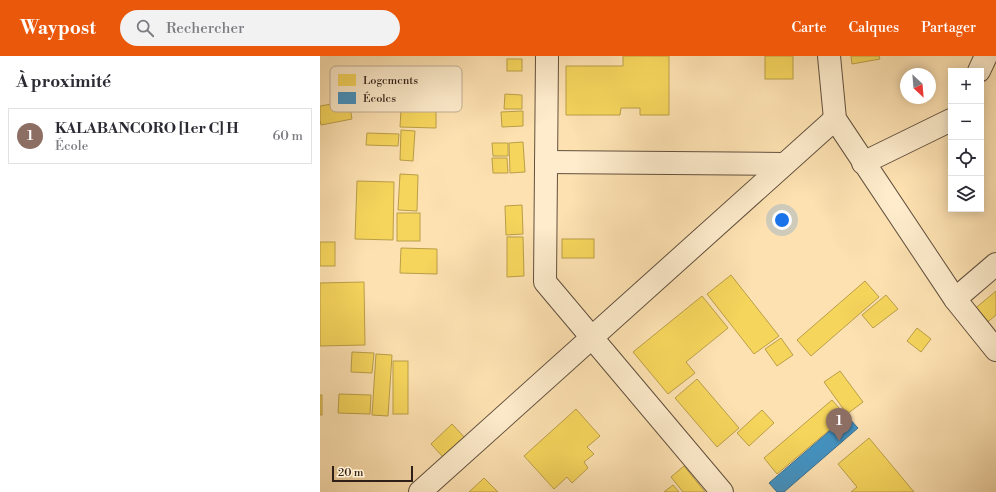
<!DOCTYPE html>
<html lang="fr">
<head>
<meta charset="utf-8">
<style>
	:root { --surface:#fff; --page:#f2f2f3; --text:#2b2b33; --muted:#7c7c81; --line:#e1e1e2; --accent:#ea580c }
	body { margin:0; font-family:"Libre Bodoni",serif; background:var(--page); color:var(--text) }
	.controls { position:absolute; right:12px; top:12px; display:grid; overflow:hidden; border-radius:0px; box-shadow:0 2px 10px #0003 }
	.controls button { width:36px; height:36px; display:grid; place-items:center; padding:0; border:0; border-bottom:1px solid var(--line); background:var(--surface); color:var(--text); font:20px sans-serif }
	.compass { position:absolute; left:580px; top:12px; width:36px; height:36px; border-radius:50%; background:var(--surface); box-shadow:0 2px 10px #0003; rotate:154deg }
	.scale { position:absolute; left:12px; bottom:10px; width:81px; box-sizing:border-box; padding-left:4px; border:2px solid #2f1f18; border-top:0; font-size:11px; line-height:14px; white-space:nowrap; color:#2f1f18; -webkit-text-stroke:3px #feeccc; paint-order:stroke }
	.you { position:absolute; left:462px; top:164px; width:14px; height:14px; margin:-10px; border:3px solid #fff; border-radius:50%; background:#1a73e8; box-shadow:0 0 0 6px #1a73e833 }
	.badge { display:grid; place-items:center; width:26px; height:26px; border-radius:50%; background:var(--accent); color:#fff; font-size:13px; font-weight:700 }
	.pin { position:absolute; translate:-50% -33px; filter:drop-shadow(0 1px 2px #0008) }
	.pin::after { content:''; position:absolute; top:21px; width:14px; height:12px; background:inherit; clip-path:polygon(0 0,100% 0,50% 100%) }
	.list { margin:0; padding:0; list-style:none }
	h2 { display:flex; justify-content:space-between; align-items:center; height:52px; margin:0; padding:0 16px; font-size:17px }
	h2 small { font-size:13px; font-weight:400; color:var(--muted) }
	.list li { display:grid; grid-template-columns:26px 1fr auto; gap:12px; align-items:center; box-sizing:border-box; height:56px; margin:0 8px 8px; padding:0 8px; border:1px solid var(--line); border-radius:0px }
	.list b { display:block; font-size:15px; white-space:nowrap }
	.list p { margin:0; font-size:13px; white-space:nowrap; color:var(--muted) }
	.list em { font-size:13px; font-style:normal; color:var(--muted) }
	.icon { flex:none; width:22px; height:22px; fill:none; stroke:currentColor; stroke-width:2; stroke-linecap:round; stroke-linejoin:round }
	.map { position:relative; flex:none; width:676px; height:436px; overflow:hidden }
	header { display:flex; align-items:center; gap:24px; box-sizing:border-box; height:56px; padding:0 20px; background:var(--accent); color:#fff }
	header strong { font-size:19px }
	nav { display:flex; gap:22px; margin-inline-start:auto; font-size:14px }
	.search { width:280px; height:36px; background:var(--page); display:flex; align-items:center; gap:10px; box-sizing:border-box; padding:0 14px; border-radius:22px; color:var(--muted); font-size:15px }
	main { display:flex }
	aside { flex:1; background:var(--surface) }
	.map>svg:first-child { display:block }
	.homes { fill:#f6d55c; stroke:#ba9e48 }
	.schools { fill:#4393c3; stroke:#3d7090 }
	.lines { fill:none; stroke-linecap:round; stroke-linejoin:round }
	.minor-casing { stroke:#62503e; stroke-width:24 }
	.minor { stroke:#feeccc; stroke-width:22 }
	.key { fill:#feeccc; stroke:#c0ae96; stroke-width:1 }
	.key-label { font-size:11px; fill:#2f1f18 }
</style>
</head>
<body>
<header>
<strong>Waypost</strong>
<div class="search"><svg class="icon" aria-label="search" viewBox="0 0 24 24"><circle cx="10" cy="10" r="6"/><path d="M15 15l6 6"/></svg>Rechercher</div>
<nav><a>Carte</a><a>Calques</a><a>Partager</a></nav>
</header>
<main>
<aside>
<h2>À proximité<small></small></h2>
<ul class="list">
<li><span class="badge" style="background:#8d6e63">1</span><div><b>KALABANCORO [1er C] H</b><p>École</p></div><em>60 m</em></li>
</ul>
</aside>
<div class="map">
<svg width="676" height="436" viewBox="0 0 676 436">
	<rect width="100%" height="100%" fill="#fde1b1"/>
	<filter id="stains"><feTurbulence type="fractalNoise" baseFrequency=".005" numOctaves="4"/><feColorMatrix values="0 0 0 0 .2 0 0 0 0 .09 0 0 0 0 .02 0 0 0 .5 -.17"/></filter>
	<radialGradient id="worn" r=".72"><stop offset=".6" stop-color="#630" stop-opacity="0"/><stop offset="1" stop-color="#630" stop-opacity=".3"/></radialGradient>
	<g class="homes">
		<path d="M303,0H349V59H320V52H301L300,59H246V10H303Z"/>
		<rect x="445" y="0" width="28" height="23"/>
		<path d="M531,0H559L560,3L532,8Z"/>
		<rect x="187" y="3" width="15" height="12"/>
		<path d="M185,38L202,39V53H184Z"/>
		<path d="M29,45L32,63L1,69L0,64V50Z"/>
		<path d="M81,54H116V72L80,71Z"/>
		<path d="M203,55V70L182,71L181,56Z"/>
		<path d="M81,74L95,75L93,105L80,104Z"/>
		<path d="M47,77L79,78L78,90L46,89Z"/>
		<path d="M203,86L205,116L190,117L189,87Z"/>
		<path d="M172,87H188V100H173Z"/>
		<path d="M172,102H187L188,117H173Z"/>
		<path d="M80,118L98,119L97,155L78,154Z"/>
		<path d="M37,125L74,126L73,184L35,183Z"/>
		<path d="M202,149L203,178L186,179L185,150Z"/>
		<rect x="77" y="157" width="23" height="28"/>
		<path d="M187,181H203L204,220L187,221Z"/>
		<rect x="242" y="183" width="32" height="19"/>
		<rect x="0" y="186" width="15" height="24"/>
		<path d="M81,192L117,193V218L80,217Z"/>
		<path d="M411,219L459,280L434,298L387,238Z"/>
		<path d="M545,225L559,241L491,300L477,284Z"/>
		<path d="M44,226L45,289L0,290V227Z"/>
		<path d="M676,235V259L664,269L652,255Z"/>
		<path d="M566,239L578,253L553,272L542,259Z"/>
		<path d="M382,240L408,272L366,306L375,317L348,338L313,296Z"/>
		<path d="M597,272L611,283L601,296L587,285Z"/>
		<path d="M461,282L473,299L457,310L445,293Z"/>
		<path d="M32,296L54,297L52,317L31,316Z"/>
		<path d="M56,298L72,299L68,360L52,359Z"/>
		<rect x="73" y="305" width="15" height="53"/>
		<path d="M520,315L543,346L527,358L504,326Z"/>
		<path d="M377,323L419,372L397,391L355,342Z"/>
		<path d="M19,338L51,339L50,358L18,357Z"/>
		<rect x="0" y="339" width="2" height="20"/>
		<path d="M512,344L526,360L457,418L444,402Z"/>
		<path d="M256,353L280,380L267,391L274,398L264,406L268,412L252,427L247,421L234,433L204,400Z"/>
		<path d="M442,354L454,367L429,390L417,377Z"/>
		<path d="M132,368L146,383L124,402L111,388Z"/>
		<path d="M549,382L594,436H531L537,431L518,408Z"/>
		<path d="M364,410L385,436H363L351,421Z"/>
		<path d="M164,422L178,436H149Z"/>
		<path d="M353,429L359,436H344Z"/>
	</g>
	<path class="schools" d="M527,360L538,372L464,436H457L449,427Z"/>
	<g class="lines">
		<g class="minor-casing">
			<g id="minor">
				<path d="M227,0L225,226L402,436"/>
				<path d="M509,0L515,63L635,243L676,294"/>
				<path d="M659,15L666,0"/>
				<path d="M226,106L464,108"/>
				<path d="M543,107L631,64"/>
				<path d="M635,243L676,208"/>
				<path d="M100,436L515,63"/>
			</g>
		</g>
		<use href="#minor" class="minor"/>
	</g>
	<rect x="10" y="10" width="132" height="46" rx="6" class="key"/>
	<rect x="18" y="18" width="18" height="12" fill="#f6d55c"/>
	<rect x="18" y="36" width="18" height="12" fill="#4393c3"/>
	<g class="key-label">
		<text x="43" y="28">Logements</text>
		<text x="43" y="46">Écoles</text>
	</g>
	<rect width="100%" height="100%" filter="url(#stains)"/>
	<rect width="100%" height="100%" fill="url(#worn)"/>
</svg>
<div class="controls">
<button>+</button>
<button>−</button>
<button><svg class="icon" aria-label="locate" viewBox="0 0 24 24"><circle cx="12" cy="12" r="6"/><path d="M12 2v4M12 18v4M2 12h4M18 12h4"/></svg></button>
<button><svg class="icon" aria-label="layers" viewBox="0 0 24 24"><path d="M12 4l9 5-9 5-9-5zM3 14l9 5 9-5"/></svg></button>
</div>
<svg class="compass" viewBox="-18 -18 36 36"><path d="M0-13l5 13h-10z" fill="#e53935"/><path d="M0 13l5-13h-10z" fill="#7c7c81"/></svg>
<div class="scale">20 m</div>
<div class="you"></div>
<div class="pin badge" style="left:519px;top:385px;background:#8d6e63">1</div>
</div>
</main>
</body>
</html>
